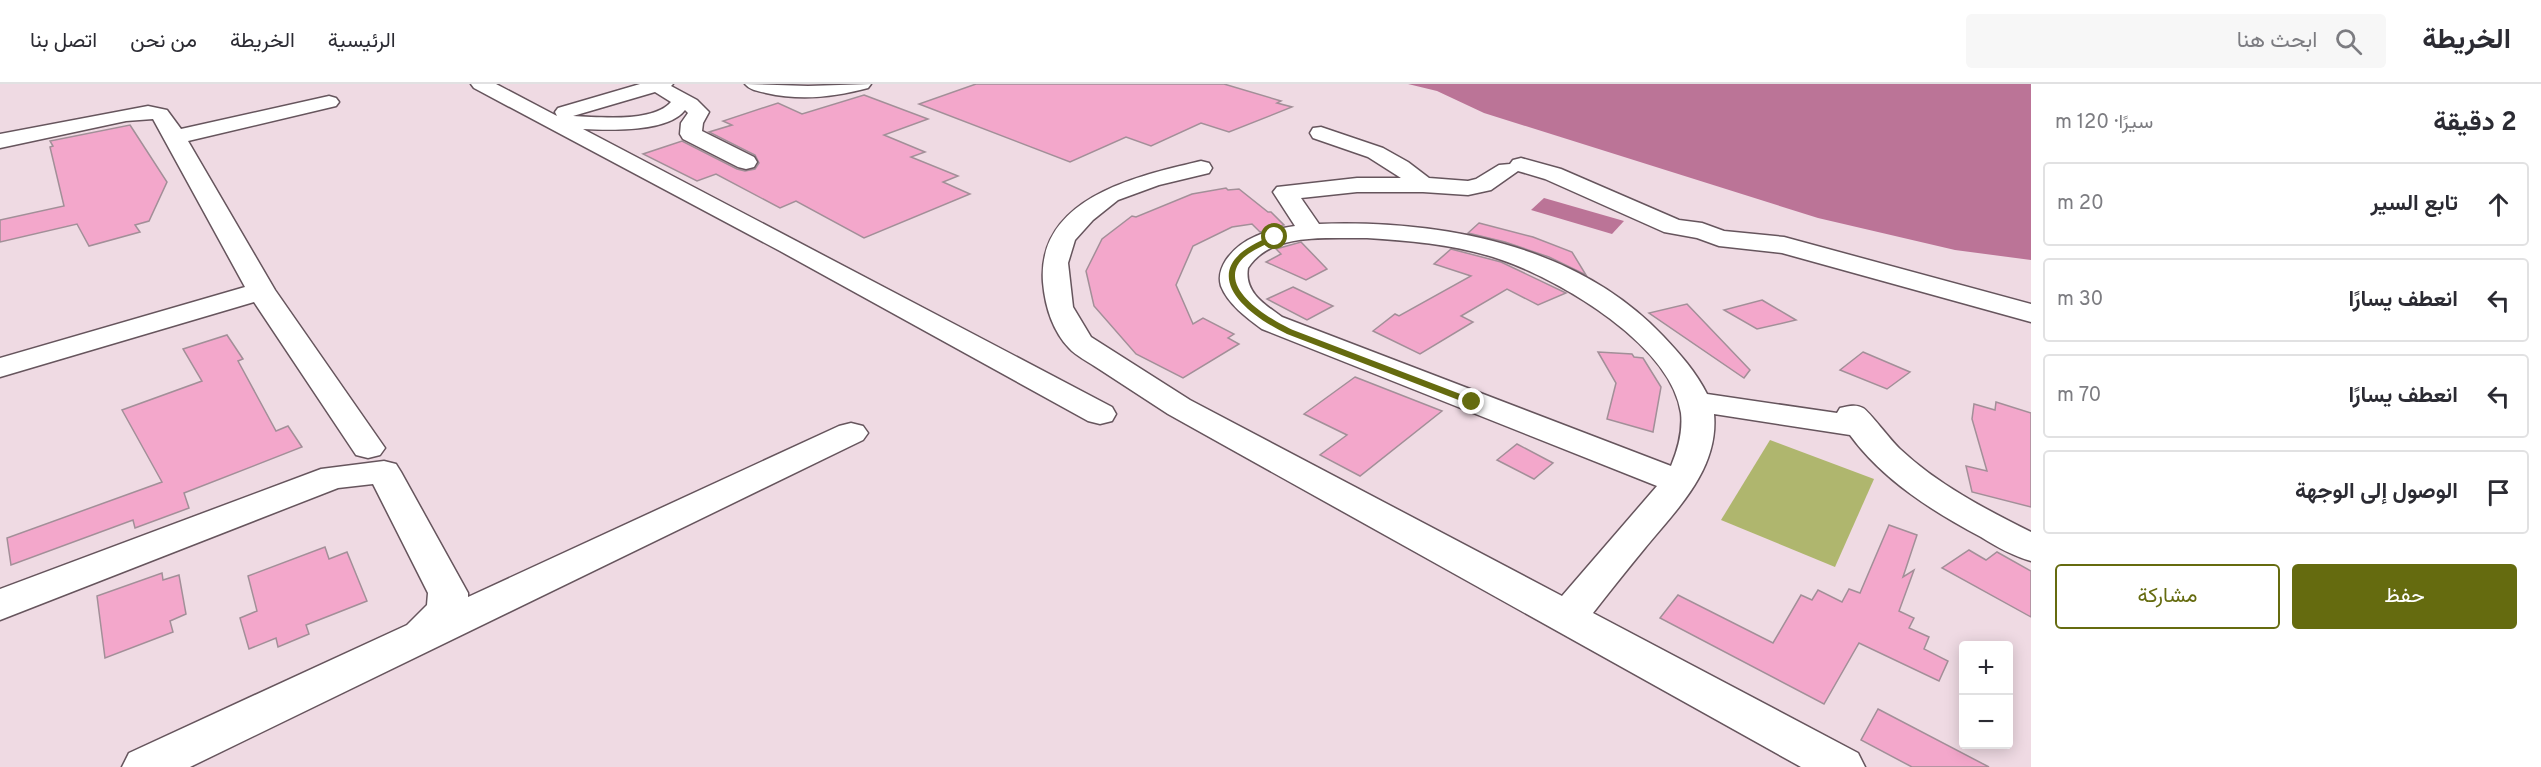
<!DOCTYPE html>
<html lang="ar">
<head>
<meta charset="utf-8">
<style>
	:root { --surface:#fff; --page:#f7f7f7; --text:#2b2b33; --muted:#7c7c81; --line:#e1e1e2; --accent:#656b0f }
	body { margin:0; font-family:Overpass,Vazirmatn,sans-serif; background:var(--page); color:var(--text); direction:rtl }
	.controls { position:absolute; right:18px; bottom:18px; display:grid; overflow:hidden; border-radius:6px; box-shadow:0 3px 15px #0003 }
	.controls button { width:54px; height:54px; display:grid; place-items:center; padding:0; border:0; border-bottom:2px solid var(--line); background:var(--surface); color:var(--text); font:30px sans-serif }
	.stop { position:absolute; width:18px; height:18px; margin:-14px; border:4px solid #656b0f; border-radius:50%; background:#fff }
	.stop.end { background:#656b0f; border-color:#fff; box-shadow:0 2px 6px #0008 }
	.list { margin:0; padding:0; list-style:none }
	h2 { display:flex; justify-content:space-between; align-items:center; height:78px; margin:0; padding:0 24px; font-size:26px }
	h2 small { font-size:20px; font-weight:400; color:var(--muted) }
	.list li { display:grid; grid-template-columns:39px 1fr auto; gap:18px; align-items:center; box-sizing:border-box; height:84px; margin:0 12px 12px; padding:0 12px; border:2px solid var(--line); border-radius:6px }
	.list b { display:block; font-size:22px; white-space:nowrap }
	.list em { font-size:20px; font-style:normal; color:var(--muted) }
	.actions { display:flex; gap:12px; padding:18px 24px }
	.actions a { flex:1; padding:14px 0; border:2px solid var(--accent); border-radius:6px; text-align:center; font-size:21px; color:var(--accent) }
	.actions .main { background:var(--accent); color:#fff }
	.icon { flex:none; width:33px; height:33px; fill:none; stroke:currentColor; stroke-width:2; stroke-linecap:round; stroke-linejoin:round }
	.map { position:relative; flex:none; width:2031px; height:683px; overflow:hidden; direction:ltr }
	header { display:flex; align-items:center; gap:36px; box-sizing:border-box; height:84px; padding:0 30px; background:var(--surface); border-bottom:2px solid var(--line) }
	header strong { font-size:28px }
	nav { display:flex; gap:33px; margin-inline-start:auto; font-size:21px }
	.search { width:420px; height:54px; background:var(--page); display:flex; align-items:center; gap:15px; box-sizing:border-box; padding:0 21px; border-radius:6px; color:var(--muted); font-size:22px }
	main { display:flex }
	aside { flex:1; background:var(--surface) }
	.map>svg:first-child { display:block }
	.green { fill:#afb66e }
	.water { fill:#bb7497 }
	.building { fill:#f3a7cb; stroke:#a28f98; stroke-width:1.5 }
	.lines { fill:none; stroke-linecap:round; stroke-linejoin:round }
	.street-casing { stroke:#66555d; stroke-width:3 }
	.street { fill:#fff; fill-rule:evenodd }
	.route { fill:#656b0f }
</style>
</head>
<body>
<header>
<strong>الخريطة</strong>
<div class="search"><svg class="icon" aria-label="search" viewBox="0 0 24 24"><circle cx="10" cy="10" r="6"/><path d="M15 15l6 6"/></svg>ابحث هنا</div>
<nav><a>الرئيسية</a><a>الخريطة</a><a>من نحن</a><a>اتصل بنا</a></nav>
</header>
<main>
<aside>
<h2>2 دقيقة<small>سيرًا · 120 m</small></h2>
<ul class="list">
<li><svg class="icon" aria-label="ahead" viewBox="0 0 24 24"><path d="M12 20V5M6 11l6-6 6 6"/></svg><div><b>تابع السير</b></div><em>20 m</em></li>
<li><svg class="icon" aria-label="left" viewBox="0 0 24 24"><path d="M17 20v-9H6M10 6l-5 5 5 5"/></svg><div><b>انعطف يسارًا</b></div><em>30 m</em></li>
<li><svg class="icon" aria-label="left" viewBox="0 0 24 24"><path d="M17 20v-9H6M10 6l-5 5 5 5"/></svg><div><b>انعطف يسارًا</b></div><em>70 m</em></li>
<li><svg class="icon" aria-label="arrive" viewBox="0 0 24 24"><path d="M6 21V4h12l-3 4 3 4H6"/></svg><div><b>الوصول إلى الوجهة</b></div></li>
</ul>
<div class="actions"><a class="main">حفظ</a><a>مشاركة</a></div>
</aside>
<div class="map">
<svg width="2031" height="683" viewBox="0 0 2031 683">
	<rect width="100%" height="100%" fill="#efdae3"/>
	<path class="green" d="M1770,356L1874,395L1835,483L1721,436Z"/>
	<g class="water">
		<path d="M1408,0H2031V176L1955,166L1818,134L1484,29L1437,7Z"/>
		<path d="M1544,114L1624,137L1612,150L1531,126Z"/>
	</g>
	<g class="building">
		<path d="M976,0H1224L1281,17L1277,19L1292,23L1229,48L1201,39L1151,62L1126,53L1070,78L919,20Z"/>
		<path d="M864,11L928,35L884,51L925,68L911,73L958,92L943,98L970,110L864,154L796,117L780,124L716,90L697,97L643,70L682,57L737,85L745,87L755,85L759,79L755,71L709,48L732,41L723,37L778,19L802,30Z"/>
		<path d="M130,41L167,98L149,137L135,141L140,148L89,162L77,140L0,158V136L64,122L50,63L53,62L50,57Z"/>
		<path d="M1226,104L1228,106L1239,105L1268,128H1271L1284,141L1260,148L1252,140L1232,143L1193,162L1176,201L1193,240L1203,234L1234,250L1228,254L1239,260L1183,294L1136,270L1094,222L1086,187L1102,155L1132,132L1136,133L1192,110Z"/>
		<path d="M1479,139L1533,153L1572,168L1586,191L1549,173L1505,158L1468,149Z"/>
		<path d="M1301,158L1327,185L1306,196L1266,178L1281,170L1276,165Z"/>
		<path d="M1451,165L1501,178L1566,209L1538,221L1507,205L1461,232L1473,238L1420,270L1373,247L1395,230L1399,232L1471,192L1434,180Z"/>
		<path d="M1293,203L1333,222L1307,236L1267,215Z"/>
		<path d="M1762,216L1796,236L1757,245L1724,226Z"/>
		<path d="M1687,220L1750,286L1744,294L1649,229Z"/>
		<path d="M227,251L243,275L238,277L276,347L288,342L302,363L184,409L189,424L135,444L133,436L11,481L7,454L162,398L122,326L202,297L183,265Z"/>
		<path d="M1598,268L1632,270L1634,273L1643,274L1661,303L1653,348L1607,335L1616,299Z"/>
		<path d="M1863,268L1910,288L1887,305L1840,286Z"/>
		<path d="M1355,293L1442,327L1360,392L1320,371L1347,351L1304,330Z"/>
		<path d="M1996,318L2031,329V423L1972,408L1966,382L1987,387L1972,335L1974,320L1995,326Z"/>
		<path d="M1517,360L1553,379L1534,395L1497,376Z"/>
		<path d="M1889,441L1917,451L1903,493L1914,486L1899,527L1914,534L1909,544L1929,553L1924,565L1948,577L1939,597L1859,559L1824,620L1660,534L1678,511L1773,559L1801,511L1812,516L1818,506L1842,518L1849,505L1860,509Z"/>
		<path d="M325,463L329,475L347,468L367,517L306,541L309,550L278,563L276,554L249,565L240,534L257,527L248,492Z"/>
		<path d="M1969,466L1986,476L1997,468L2031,487V533L1942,484Z"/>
		<path d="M162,489L163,496L179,491L186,530L170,537L173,548L105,574L97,512Z"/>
		<path d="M1878,625L1989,683H1912L1861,656Z"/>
	</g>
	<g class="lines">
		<g class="street-casing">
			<g id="street">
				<path d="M471,0H496L557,32L555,28L558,24L640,0H673L671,2L697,16L709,28L703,39L702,47L754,73L757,78L754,83L746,85L738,83L683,55L680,50L681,39L688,29L685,26C667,49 609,46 583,45L1112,323L1116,330L1112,337L1100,340L1088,337L780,167L474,4ZM655,8L671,18C653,39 599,33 573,32Z"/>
				<path d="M745,0L808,2L871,0L868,4C834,13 801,17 766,9C758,7 750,6 745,0Z"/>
				<path d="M329,12L336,14L339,18L336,22L188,57L275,206L385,364L380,371L368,374L356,371L254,218L0,293V274L245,203L153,35L126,37L0,64V50L148,22L167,26L181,45Z"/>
				<path d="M1321,43L1383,64L1408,78L1429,94L1468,97L1476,95L1499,81L1510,80L1513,76L1521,74L1561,85L1679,136L1702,139L1724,147L1784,153L2031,220V238L1782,169L1719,162L1697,154L1664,148L1545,95L1518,87L1491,106L1468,111L1423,108H1357L1301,114L1319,140C1441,136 1576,160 1663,252C1680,270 1696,288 1707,310L1837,329L1840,324C1848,322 1856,320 1863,324C1869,327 1891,357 1900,365C1937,400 1985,425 2031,448V477C2013,472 1997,463 1981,453C1932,427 1883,396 1850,351L1714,330C1719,385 1677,425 1645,464C1627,486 1610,507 1593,529L1858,669L1865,683H1801L1168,330C1145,315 1122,300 1099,285C1089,278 1076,272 1069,264C1052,246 1045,221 1043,198C1037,113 1138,92 1201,77L1209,79L1212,84L1209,89L1159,101L1118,116L1093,136L1075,156L1068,179L1073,223L1091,253L1190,316L1562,512L1657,402L1262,245C1247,234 1228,220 1221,202C1218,192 1221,184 1226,176C1242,153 1268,146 1295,142L1273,108L1277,103L1357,94H1401L1368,73L1313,54L1310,49L1313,44ZM1367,154C1413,157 1459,161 1502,176C1562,197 1671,261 1681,329C1683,348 1678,365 1671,382L1282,233C1264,220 1244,208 1248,184C1272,147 1329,155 1367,154Z"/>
				<path d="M851,339L863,342L868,349L863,356L190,683H122L129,669L407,541L427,521L428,509L373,400L338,404L0,536V505L321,385L384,377L396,380L401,388L468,509V513L839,342Z"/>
			</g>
		</g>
		<use href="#street" class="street"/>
	</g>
	<path class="route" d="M1272,152L1278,153C1266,162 1248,166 1239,179C1220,207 1273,237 1293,246L1476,316V320H1469L1287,250C1234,224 1195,181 1272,152Z"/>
</svg>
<div class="controls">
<button>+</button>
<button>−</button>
</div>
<div class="stop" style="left:1275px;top:153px"></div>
<div class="stop end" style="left:1472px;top:318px"></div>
</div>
</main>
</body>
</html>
